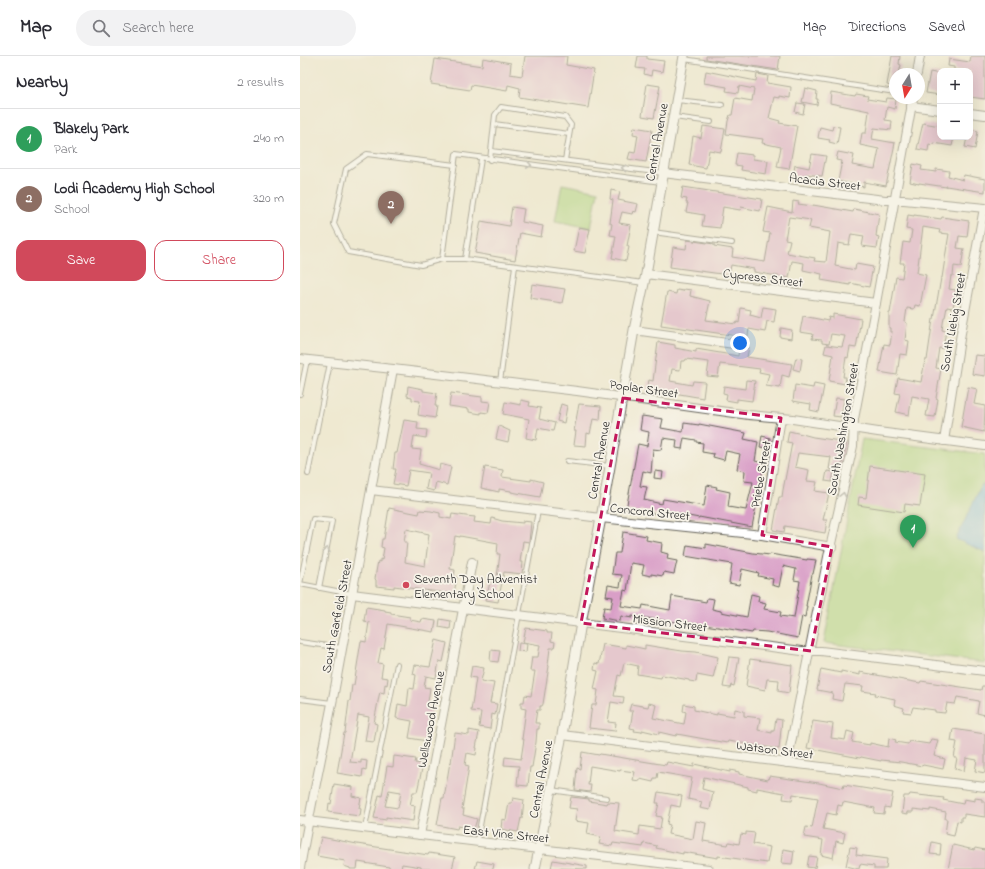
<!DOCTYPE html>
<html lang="en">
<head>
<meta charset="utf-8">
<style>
	:root { --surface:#fff; --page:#f2f2f3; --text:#2b2b33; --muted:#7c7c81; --line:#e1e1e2; --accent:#d1495b }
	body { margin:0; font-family:"Indie Flower",sans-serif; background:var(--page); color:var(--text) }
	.controls { position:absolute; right:12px; top:12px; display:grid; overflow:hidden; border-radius:8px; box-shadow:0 4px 16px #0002 }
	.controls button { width:36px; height:36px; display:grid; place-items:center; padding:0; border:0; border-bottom:1px solid var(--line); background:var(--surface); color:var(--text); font:20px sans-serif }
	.compass { position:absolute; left:589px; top:12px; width:36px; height:36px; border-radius:50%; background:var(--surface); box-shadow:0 4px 16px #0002; rotate:191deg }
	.you { position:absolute; left:440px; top:287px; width:14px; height:14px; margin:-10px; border:3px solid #fff; border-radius:50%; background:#1a73e8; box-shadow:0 0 0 6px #1a73e833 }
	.badge { display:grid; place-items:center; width:26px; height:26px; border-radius:50%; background:var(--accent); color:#fff; font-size:13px; font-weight:700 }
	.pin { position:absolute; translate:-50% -33px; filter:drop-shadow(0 1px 2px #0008) }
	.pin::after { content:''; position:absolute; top:21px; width:14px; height:12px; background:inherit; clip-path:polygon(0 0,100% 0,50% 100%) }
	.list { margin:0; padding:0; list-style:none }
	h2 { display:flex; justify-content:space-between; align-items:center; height:52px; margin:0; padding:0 16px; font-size:17px }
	h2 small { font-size:13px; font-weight:400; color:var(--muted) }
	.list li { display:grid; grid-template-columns:26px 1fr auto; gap:12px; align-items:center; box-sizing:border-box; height:60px; padding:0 16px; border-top:1px solid var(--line) }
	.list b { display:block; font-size:15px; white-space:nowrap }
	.list p { margin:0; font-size:13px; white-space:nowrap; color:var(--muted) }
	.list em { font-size:13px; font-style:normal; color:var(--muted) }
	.actions { display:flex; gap:8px; padding:12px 16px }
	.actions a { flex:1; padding:9px 0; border:1px solid var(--accent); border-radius:12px; text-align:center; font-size:14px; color:var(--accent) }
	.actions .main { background:var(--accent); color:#fff }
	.icon { flex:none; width:22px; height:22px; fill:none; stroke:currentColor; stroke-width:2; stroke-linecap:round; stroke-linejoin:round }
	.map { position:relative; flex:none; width:685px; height:813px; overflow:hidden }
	header { display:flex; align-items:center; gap:24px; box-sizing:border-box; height:56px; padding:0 20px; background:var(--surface); border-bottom:1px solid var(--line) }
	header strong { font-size:19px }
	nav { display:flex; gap:22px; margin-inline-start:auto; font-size:14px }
	.search { width:280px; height:36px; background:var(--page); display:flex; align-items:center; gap:10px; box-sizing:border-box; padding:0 14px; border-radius:22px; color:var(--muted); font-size:15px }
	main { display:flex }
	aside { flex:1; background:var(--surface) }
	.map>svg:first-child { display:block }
	.green { fill:#abd37d; stroke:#64784c }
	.water { fill:#60aad8; stroke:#3e637a }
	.building { fill:#d99fc7; fill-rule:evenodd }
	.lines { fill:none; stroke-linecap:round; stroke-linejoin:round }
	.service-casing { stroke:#66645b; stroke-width:6 }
	.minor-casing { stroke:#66645b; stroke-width:10 }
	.tertiary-casing { stroke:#66645b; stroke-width:11 }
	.service { stroke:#fff; stroke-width:4 }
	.minor { stroke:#fff; stroke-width:8 }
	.tertiary { stroke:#fff; stroke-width:9 }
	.oneway { stroke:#999 }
	.marked { fill:none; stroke:#c2185b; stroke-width:3; stroke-dasharray:8 5; stroke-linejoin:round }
	.poi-dot { fill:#d1495b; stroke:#f7f3e8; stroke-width:1.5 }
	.labels { text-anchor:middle; stroke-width:3.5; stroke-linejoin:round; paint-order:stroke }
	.street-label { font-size:13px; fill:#1c1c1c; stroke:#f7f3e8 }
	.poi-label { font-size:13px; fill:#1c1c1c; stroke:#f7f3e8; text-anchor:start }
</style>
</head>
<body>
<header>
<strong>Map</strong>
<div class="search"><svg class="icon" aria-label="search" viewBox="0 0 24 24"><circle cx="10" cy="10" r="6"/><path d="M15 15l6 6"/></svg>Search here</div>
<nav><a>Map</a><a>Directions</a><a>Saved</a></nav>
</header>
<main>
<aside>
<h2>Nearby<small>2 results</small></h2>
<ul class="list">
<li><span class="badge" style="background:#2e9e5b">1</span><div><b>Blakely Park</b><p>Park</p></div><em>240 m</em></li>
<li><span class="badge" style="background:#8d6e63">2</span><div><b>Lodi Academy High School</b><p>School</p></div><em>320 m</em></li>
</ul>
<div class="actions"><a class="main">Save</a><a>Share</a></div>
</aside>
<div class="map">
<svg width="685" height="813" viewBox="0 0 685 813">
	<rect width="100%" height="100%" fill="#f7f3e8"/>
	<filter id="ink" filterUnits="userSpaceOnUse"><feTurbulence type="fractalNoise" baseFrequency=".025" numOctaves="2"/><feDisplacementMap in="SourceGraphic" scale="8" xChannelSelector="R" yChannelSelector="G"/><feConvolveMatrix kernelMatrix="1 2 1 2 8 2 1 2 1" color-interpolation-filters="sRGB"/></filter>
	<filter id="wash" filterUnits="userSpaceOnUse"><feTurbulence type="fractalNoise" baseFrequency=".012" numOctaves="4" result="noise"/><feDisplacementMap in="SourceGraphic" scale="16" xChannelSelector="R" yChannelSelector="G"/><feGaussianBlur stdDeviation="0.9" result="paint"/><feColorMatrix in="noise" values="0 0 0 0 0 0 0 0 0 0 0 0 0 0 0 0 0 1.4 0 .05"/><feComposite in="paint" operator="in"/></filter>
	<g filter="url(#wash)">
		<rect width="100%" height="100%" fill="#efe9d1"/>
		<g class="green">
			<path d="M262,128L298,135L291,172L255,165Z"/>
			<path d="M562,383L685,398V607L524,587Z"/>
		</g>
		<path class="water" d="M682,428L685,430V496L656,483Z"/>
		<g id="blocks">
			<g class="building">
				<path d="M225,0H267L266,9L294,14L288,52L219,41L220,32L208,29L207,35L171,29L170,34L131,28L135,3L182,10L183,2L211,7L210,18L222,20Z"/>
				<path d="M338,0H347V3L364,5L362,16L352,14L351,20L344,18L345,13L336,12Z"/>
				<path d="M406,0H480L478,14L406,3Z"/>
				<path d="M592,0H600L599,8L601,9L599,18H595V31L587,29Z"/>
				<path d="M671,0H685V43L670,41V15H654V11L648,10L649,3L670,6Z"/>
				<path d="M406,15L456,25L457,18L468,20L467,27L491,31L490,42L479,40V42L474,41L469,62L480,65L479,67L497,70L489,113L477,111L481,91L462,87L463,83L426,78L428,65L430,59H432L435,42L452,45L454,33L439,30L438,37L426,35L427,31L404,27Z"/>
				<path d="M630,16L640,18V39L626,37Z"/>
				<path d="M347,28L360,30L354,62L342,60Z"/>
				<path d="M505,32L517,35L516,43H518L517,49L502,46Z"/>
				<path d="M531,36L555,40L556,38L568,40L567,43L586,46L587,42L596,43L595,53L587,51L585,64L592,65L591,74L574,72L572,83L595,87L586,130L564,126V131L538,125L542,105L536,104L538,96L554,99L552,109L575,113L579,93L560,89L562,77H566L569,55L530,47Z"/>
				<path d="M497,47L505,48L503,58L495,56Z"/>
				<path d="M623,67L640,70V81H654L652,90L633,87V89L629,88L628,95L617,93Z"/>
				<path d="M403,70L425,73L421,96L409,94L406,112L389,109L393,80L401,82Z"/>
				<path d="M533,70L540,71L537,88L529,86L530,84L518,82L520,71L532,74Z"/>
				<path d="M334,71L352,74L346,106L328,103L330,96L335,97L338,79L333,78Z"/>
				<path d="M670,73L678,75L675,93L665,91L667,81H670Z"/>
				<path d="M437,97L453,99V103L468,105L466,118L441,114L442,110L435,109Z"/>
				<path d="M512,98L526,100L522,120L505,118L504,122L493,120L495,109L509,112Z"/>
				<path d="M613,108L622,110L621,114L636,116V113L649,115L648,120L663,124L664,119L685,123V136L646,130V131L619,127V128L610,126Z"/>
				<path d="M383,131L462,143L460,155L441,151L440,154L423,151L420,172L402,170L404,159L386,156L388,147H386L387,143L381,142Z"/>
				<path d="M311,134L320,136L318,144L338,148L336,156L333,155L332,158L322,156L319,167L331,169L327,190L329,191L326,205L312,202L316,180L310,179L312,168L310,167L313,144L310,143Z"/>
				<path d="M493,145L499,146L498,148L513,150V149L553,156L554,153L579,158L576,180L579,181L577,192L562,190L564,180L551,178L549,189L538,187L535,210L555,214L556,208L573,211L569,231L550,227V229L521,224L522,218L503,214L504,207L492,205L489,222L454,216V213L431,209L429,219L370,211L373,191L386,193L387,184L414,188V190L433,193L432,201L465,206L470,177L463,176L468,151L492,156ZM489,161L511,164L509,172L530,176L526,206L514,205L515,202L487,197L490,184L485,183Z"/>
				<path d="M212,151L224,153L222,166L243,170L241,181L220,177L215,204L175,197L181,165L209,170Z"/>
				<path d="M608,159L614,160V159L641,163L642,161L669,165L667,181L659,180L657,192L664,193L661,211L654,210L653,220H651L649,233L656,234L653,252L647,251L645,261H644L642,274L646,275L644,286H647L646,293L639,292L636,312L641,313L636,342L638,343L635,361L626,360L629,343L612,340L609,359L596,356L600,338L595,337L598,322L621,326L625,304H627L633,263H634L641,222H642L646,196L649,178L639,177L640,174L623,171L617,217L626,219L620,250L615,249L614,253L607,252L605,266L607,267L605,284L609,285L607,299L600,298L597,319L579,316L584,288L590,289L592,276H590V272H589V257H590L596,221L602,222L604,207H600L603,186L610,187L612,174L606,173Z"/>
				<path d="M279,171L290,173L285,197L274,195Z"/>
				<path d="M232,228L265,233L262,247L230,242Z"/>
				<path d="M384,233L391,234L390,240L410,245L406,264L436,268L437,266L439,267L441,252L451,254L450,259L461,262L463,251L476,253L474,266L467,265L465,276L449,273L446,291H449L447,301L492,308L489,321L482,319L480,332L466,330L469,318L459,316L460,313L420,308L418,321L407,320L409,306L386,303L385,305H381L380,314L372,313L370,325L392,329L393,325L405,326L403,342L362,335V338L354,336V339L346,338L349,324L353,325L358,286L375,289V292L396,296V293L438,300L440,285L437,284L438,280L361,269L367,236L376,238L377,234L383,235Z"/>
				<path d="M533,258L561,263L556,292L550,291L548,302L546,301L543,321H546L545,328L529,325L533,299L524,297L526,289L542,291L545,280L531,278L529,288L522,287V284L512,283L513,278L500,276L503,260L528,265L529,261L533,262Z"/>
				<path d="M481,272L492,274L491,283L480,281Z"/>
				<path d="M675,299L685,300V320L672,318Z"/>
				<path d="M496,302L502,303L500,315L493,313Z"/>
				<path d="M446,324L455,325L452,345L437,343V346L426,344L427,338L423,337L424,330L445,333Z"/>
				<path d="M514,328L524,330L519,356L510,354L511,348L493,345L495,329L513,332Z"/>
				<path d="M108,330L123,333V335L137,337L135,350H137L135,362L118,359L120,345L112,344V341L107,340Z"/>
				<path d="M668,331L677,333L674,348L685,350L684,376L661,371Z"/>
				<path d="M151,337L182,341V345L190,346L188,357L181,356V358L169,356V353L149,350Z"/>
				<path d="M536,342L544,343L541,361L533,360Z"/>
				<path d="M221,344L230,346L229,350L241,352L239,363L255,367L253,375L238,372L236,384L226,382L229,363L203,358L205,346L221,349Z"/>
				<path d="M261,348L267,350L264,367L257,365Z"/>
				<path d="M279,348L301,350L300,364L293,363L290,378L287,377L286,390L274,389L276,375H274Z"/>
				<path d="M342,360L363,363L361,372L383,376L384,367L399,369V368L446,377L444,383L458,386L455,405L464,407L452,471L399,461V462L378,458V459L357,456V458L340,454V457L326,454L338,388L347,390L349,376L340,374ZM363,382L377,384L376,392L382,393L384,382L396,384V386L403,387L402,396L414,398L413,401L424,404L426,395L440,398L437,413L445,415L444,425L453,426L446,454L428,451L430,436L416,433L417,431L407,429L404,450L363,443L362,448L344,444L347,431L340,430L343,415L351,417L353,393L361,394Z"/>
				<path d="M104,364L118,366L117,373L127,374L126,382L114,380L112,393L121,394L119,408L139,414L140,408L151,411L147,429L136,426L134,435L126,433L129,417L109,414L106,430L93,428L96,413H93L95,397H97Z"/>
				<path d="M199,370L210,375L208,386L196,383Z"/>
				<path d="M489,375L502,378L513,381L547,386L541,413L535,412V414L529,413L531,401L498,397L495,411L509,414L507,425L517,426L515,435L529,437L523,464H527L525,477L485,470L484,476L473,474L479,441H482L483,434L492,387L487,386Z"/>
				<path d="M462,380L470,382L469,392L460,391Z"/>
				<path d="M570,410L625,418L620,450L605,448L604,456L558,449L559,441L566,442Z"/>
				<path d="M185,411L203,414L202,421L231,425V423L243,426L240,441L211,436V435L199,433V436L181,432Z"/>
				<path d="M355,415L363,416L362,423L354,422Z"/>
				<path d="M527,415L534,416L532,426L525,425Z"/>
				<path d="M89,452L119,458L120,454L131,455L140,457V461L151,463L152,458L166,460L175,461L174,466L191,468L192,462L202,465L223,467V465L231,466L229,486L223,485L220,506H223L222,518L204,516L198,546L186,544L190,526L193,527L195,520L197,521L200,498H197L198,487L160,480V481L155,480L150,513L155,514L154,521H157L154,538L94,530V532L76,530V524L75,523L76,516L78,505L80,506V503L82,504L84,492L81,491L82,483H84ZM106,473L129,478L125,510L105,506L107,486H104Z"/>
				<path d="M323,476L347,480L346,484L362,487L361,496L368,498L367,503L377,505L374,518L364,516L363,520L351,518V520L342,518L344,509L331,507L327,535L324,534L321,550L342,553L343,549L370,554L372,540L406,546L407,542L414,543L412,553L421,555V556L447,561L451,538L459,540L458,545L466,547L464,553L481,556L480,560L494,562L500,525L494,524L496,513L483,510L479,531L472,529L473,523L458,520L459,517L442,513L439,529L429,527L432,508L385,500L387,489L406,492V488L453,497L470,499V498L507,504V503L516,504L513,518H512L506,550H507L505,561L502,560L498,582L467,576L453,575L452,577L418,571L383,566V567L332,560V562L321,560L320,565L302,562L304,551L311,552L313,541L306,540L308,529L320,531L322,519L312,518L315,497H320Z"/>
				<path d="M66,551L85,554V555L91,556V558L110,561V564L121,566L122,563L136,565L134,576L88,568L84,593L81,592L78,607L83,608L81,621L88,622L87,629L85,628L84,637L80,636L79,640L74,667L77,668L74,686L65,685L69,661L58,659L50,706L61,707V704L67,705L66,714L63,713L62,721L37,717L44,677H45L49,645H50L52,629H54L61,585L66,586L69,566L64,565Z"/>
				<path d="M140,563L151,565L150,573L139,571Z"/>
				<path d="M226,572L247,575V577H252L251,585L255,586L254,592H250L248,609L249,610L243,648L242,650H240V654H237L235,667H239V673H237L236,686L232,711H230L228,730L217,729L219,710L204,709L205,701L221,703L224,683H222L226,653L221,652V646H224L225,639L231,640L235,615H230L232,601H238L240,589L223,586Z"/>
				<path d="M136,584L147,587L143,606L139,605L136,622L126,620L124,631L130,632L127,653H132L127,685L109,682L112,665L96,662L98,648L107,650L109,632L114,633L116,619L113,618L115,609L130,611Z"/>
				<path d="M219,587L227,588L226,596L218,595Z"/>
				<path d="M303,588L326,592V589L345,593V589L382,595L396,596L418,601L413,622L397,619L396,626L389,625V624L362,619L361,622L337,618L338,610L324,607L321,620L318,619L314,640L324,641L323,648L311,646L308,666L316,667L315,675L289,672L292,649H296L298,634L294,633L298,615L294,614L295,607L299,608Z"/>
				<path d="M191,594L200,595L198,606L190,605Z"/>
				<path d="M429,601L439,602L434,630L431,629L430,632L423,631Z"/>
				<path d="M450,603L492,609L489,637L478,635L479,624L467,623L465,634L446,630Z"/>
				<path d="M172,610L184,612L181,625L194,627L190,647L197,648L195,659L192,658L190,673L179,671L181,656L171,655L176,622L170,621Z"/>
				<path d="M521,613L541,617V615L560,619V616L620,627L621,625L681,634L682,630H685V659L677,657L679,645L657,641L655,648L647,647L645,657L635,656V654L613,651L611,657L603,656L604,652L594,649L595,643L575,639L576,637L562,635L563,630L545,628L542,645L532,643L533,637L517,634Z"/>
				<path d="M349,647L356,649L353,662L384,668L386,656L383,655L384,648L394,650V654L417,659V657L434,660L435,653L444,655V660L460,662L458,674L472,677V675H474L476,663L482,664L479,693L428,685L427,687L377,678L376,680L359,676V678L342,674V676L334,675L335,673L330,672L333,655H329L331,648L348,651Z"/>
				<path d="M513,665L533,668L531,682L545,684L547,675L554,677L552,686L570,689V687L588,691L589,682L596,684L595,686L608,688L609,685L629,688L631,683L638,684L634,700L645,703L643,713L623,709L622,710L601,706L581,704V705L561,701L560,702L507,692Z"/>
				<path d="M653,673L685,678V717L675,715L677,704L666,702L664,715L655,713L657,702H654L657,686L651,685Z"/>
				<path d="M169,674L179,676L176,692H177L176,699L167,697L165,709L169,710L162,753H164L163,759L177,763L174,773L158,770L157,773L137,769L142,742H144L150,706L151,707L155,677L169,679Z"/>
				<path d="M282,696L299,699L300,698L366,709L367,706L394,711V708L430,716V714L439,716V718L468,724L469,720L519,727L543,732L544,729L593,737L590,752L585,751L584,758L574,757L575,752L543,746L542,750L538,749L536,759L527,757L523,773L545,777L543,787L536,785L533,802L521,799L523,784L504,781L506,771L512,772L518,742L493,738L492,744L483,743L484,737L457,732V735L448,733V731L404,721L402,733L413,736L410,754L400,752L402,746L388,743L392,722L358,716L357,722H354L353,726L340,723V725L333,724L335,716L320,714V715L290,710L288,729H291L290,736L275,734L277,712L280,713Z"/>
				<path d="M94,700L116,703L115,707L123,708L117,736H113L110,749L115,750L113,765L86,761V764L74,762L79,739L82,740L87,710L93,711ZM89,734L101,736L98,752L85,750Z"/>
				<path d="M34,728L53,731L52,740L61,742L59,752L61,753L60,760L28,756L29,747L31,748Z"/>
				<path d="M358,736L382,740L380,751L371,749L367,768L370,769L368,778L393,783L396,765L406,767L403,785L428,789L429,786L439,788L441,778L446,779V776L455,777L453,788L470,791L467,807L418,800V802L383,796V798L356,792L357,790L344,787L343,791L313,787L312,790L299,788L301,781L287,778L289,767L275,765L277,753L269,752L271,741L289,743V745L307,748L308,746L319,747L315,775L339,779L340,770L360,773L362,761L356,760L359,747H356Z"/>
				<path d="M610,738L644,742L643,744L663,748L664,743L675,745V742L682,743V746H685V761L664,758V761H661V766L657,765L654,780L645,778L647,763H645L646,756L630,753V755L613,753V756H608V758L602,757L604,740H609Z"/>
				<path d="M213,742L224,744L222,763L221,762L218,776L201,773L202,763L206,764L209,747H212Z"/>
				<path d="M21,781L57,788L109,796L128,799L129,797L155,801L152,813H121V811L102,808L101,813H93L89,812V811L58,806L57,813H50V812L44,810L45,805L17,800Z"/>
				<path d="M632,786L641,788L640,799L630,798Z"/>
				<path d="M653,789L674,794L675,792L685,794V813H648Z"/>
				<path d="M550,791L557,792L556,799L587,803L586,813H574V810L560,808L559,813L546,810Z"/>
				<path d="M483,793L494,795L492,808L481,807Z"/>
				<path d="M509,800L517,801L515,812L507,811Z"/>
				<path d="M253,804L287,810V813L251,812Z"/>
				<path d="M177,805L194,808L193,813H175Z"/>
			</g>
		</g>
	</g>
	<g filter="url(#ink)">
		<use href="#blocks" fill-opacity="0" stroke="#66645b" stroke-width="1"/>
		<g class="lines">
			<g class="service-casing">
				<g id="service">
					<path d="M384,3L595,36"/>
					<path d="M377,44L422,49"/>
					<path d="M374,61L411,66"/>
					<path d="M194,68L269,78"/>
					<path d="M191,95L363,117"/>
					<path d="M181,103L165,203L344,227"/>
					<path d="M190,104L195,59L201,51L265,61L271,69L265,104"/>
					<path d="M353,176L432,187"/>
					<path d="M142,203L121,209L48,196L34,168L46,113L67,98L155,109"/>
					<path d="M165,203H142L156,98L361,126"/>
					<path d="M200,326L215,210"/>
					<path d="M0,338L7,304"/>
					<path d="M267,405L310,410"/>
					<path d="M8,418L30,307"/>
					<path d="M0,528L13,463L32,465L19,532"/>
					<path d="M0,528L52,538"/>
					<path d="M0,586L42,592"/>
					<path d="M0,643L32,647"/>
					<path d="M251,734L307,742"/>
					<path d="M65,772L97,608"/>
					<path d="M177,786L238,455"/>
				</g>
			</g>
			<g class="minor-casing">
				<g id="minor">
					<path d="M617,18L620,0"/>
					<path d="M611,50L640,54"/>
					<path d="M670,57L685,59"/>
					<path d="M363,117L585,144H604L685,152"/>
					<path d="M346,218L576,247"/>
					<path d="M334,274L434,288"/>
					<path d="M0,303L93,313L277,335L449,359L493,363L578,376L685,390"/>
					<path d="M644,385L661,277L684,152"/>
					<path d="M71,434L301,462L462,479L532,491"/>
					<path d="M462,479L481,362"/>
					<path d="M52,538L502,595H521L685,615"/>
					<path d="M262,679L685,731"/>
					<path d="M487,707L528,501L553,390L554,363L576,247L613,42"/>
					<path d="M0,764C136,782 272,796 409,813"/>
					<path d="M120,779L172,506"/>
					<path d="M0,812C10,753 23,695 34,637C54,529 73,421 93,313"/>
				</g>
			</g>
			<g class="tertiary-casing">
				<path id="tertiary" d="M235,813L262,679L281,567L301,462L334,274L346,218L384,0"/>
			</g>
			<use href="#service" class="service"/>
			<use href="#minor" class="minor"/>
			<use href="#tertiary" class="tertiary"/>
		</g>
		<defs><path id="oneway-chevron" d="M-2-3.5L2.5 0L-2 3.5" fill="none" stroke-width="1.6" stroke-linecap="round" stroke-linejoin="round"/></defs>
		<g class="oneway">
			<use href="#oneway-chevron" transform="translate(229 109) rotate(8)"/>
			<use href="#oneway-chevron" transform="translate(324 112) rotate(-172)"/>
			<use href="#oneway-chevron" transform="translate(543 439) rotate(-78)"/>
			<use href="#oneway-chevron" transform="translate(27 494) rotate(-80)"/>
		</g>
	</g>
	<path d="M0 0H685V813H0ZM323,342L481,362L462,479L532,491L511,595L281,567Z" fill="#efe9d1" fill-opacity=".55" fill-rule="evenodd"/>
	<path class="marked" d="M323,342L481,362L462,479L532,491L511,595L281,567Z"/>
	<circle class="poi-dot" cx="106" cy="529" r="4"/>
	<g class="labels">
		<g class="street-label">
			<text transform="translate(356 86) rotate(-80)" y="5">Central Avenue</text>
			<text transform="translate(525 125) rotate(7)" y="5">Acacia Street</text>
			<text transform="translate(463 221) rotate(7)" y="5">Cypress Street</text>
			<text transform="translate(652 266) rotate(-80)" y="5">South Liebig Street</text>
			<text transform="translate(344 332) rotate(8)" y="5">Poplar Street</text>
			<text transform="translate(542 373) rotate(-80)" y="5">South Washington Street</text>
			<text transform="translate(298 404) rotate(-80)" y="5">Central Avenue</text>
			<text transform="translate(460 418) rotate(-80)" y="5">Priebe Street</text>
			<text transform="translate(350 455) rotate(6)" y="5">Concord Street</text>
			<text transform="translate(36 560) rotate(-79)" y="5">South Garfield Street</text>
			<text transform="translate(370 566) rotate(7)" y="5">Mission Street</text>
			<text transform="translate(130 663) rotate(-79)" y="5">Wellswood Avenue</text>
			<text transform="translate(475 693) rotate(7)" y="5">Watson Street</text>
			<text transform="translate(240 723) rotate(-79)" y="5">Central Avenue</text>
			<text transform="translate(206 777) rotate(6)" y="5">East Vine Street</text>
		</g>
		<g class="poi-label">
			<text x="114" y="527">Seventh Day Adventist<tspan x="114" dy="15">Elementary School</tspan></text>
		</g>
	</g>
</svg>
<div class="controls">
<button>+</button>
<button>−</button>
</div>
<svg class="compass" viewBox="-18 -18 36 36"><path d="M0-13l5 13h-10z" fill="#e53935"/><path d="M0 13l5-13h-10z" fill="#7c7c81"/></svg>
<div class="you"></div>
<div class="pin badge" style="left:613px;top:492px;background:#2e9e5b">1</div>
<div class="pin badge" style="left:91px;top:168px;background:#8d6e63">2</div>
</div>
</main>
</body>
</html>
